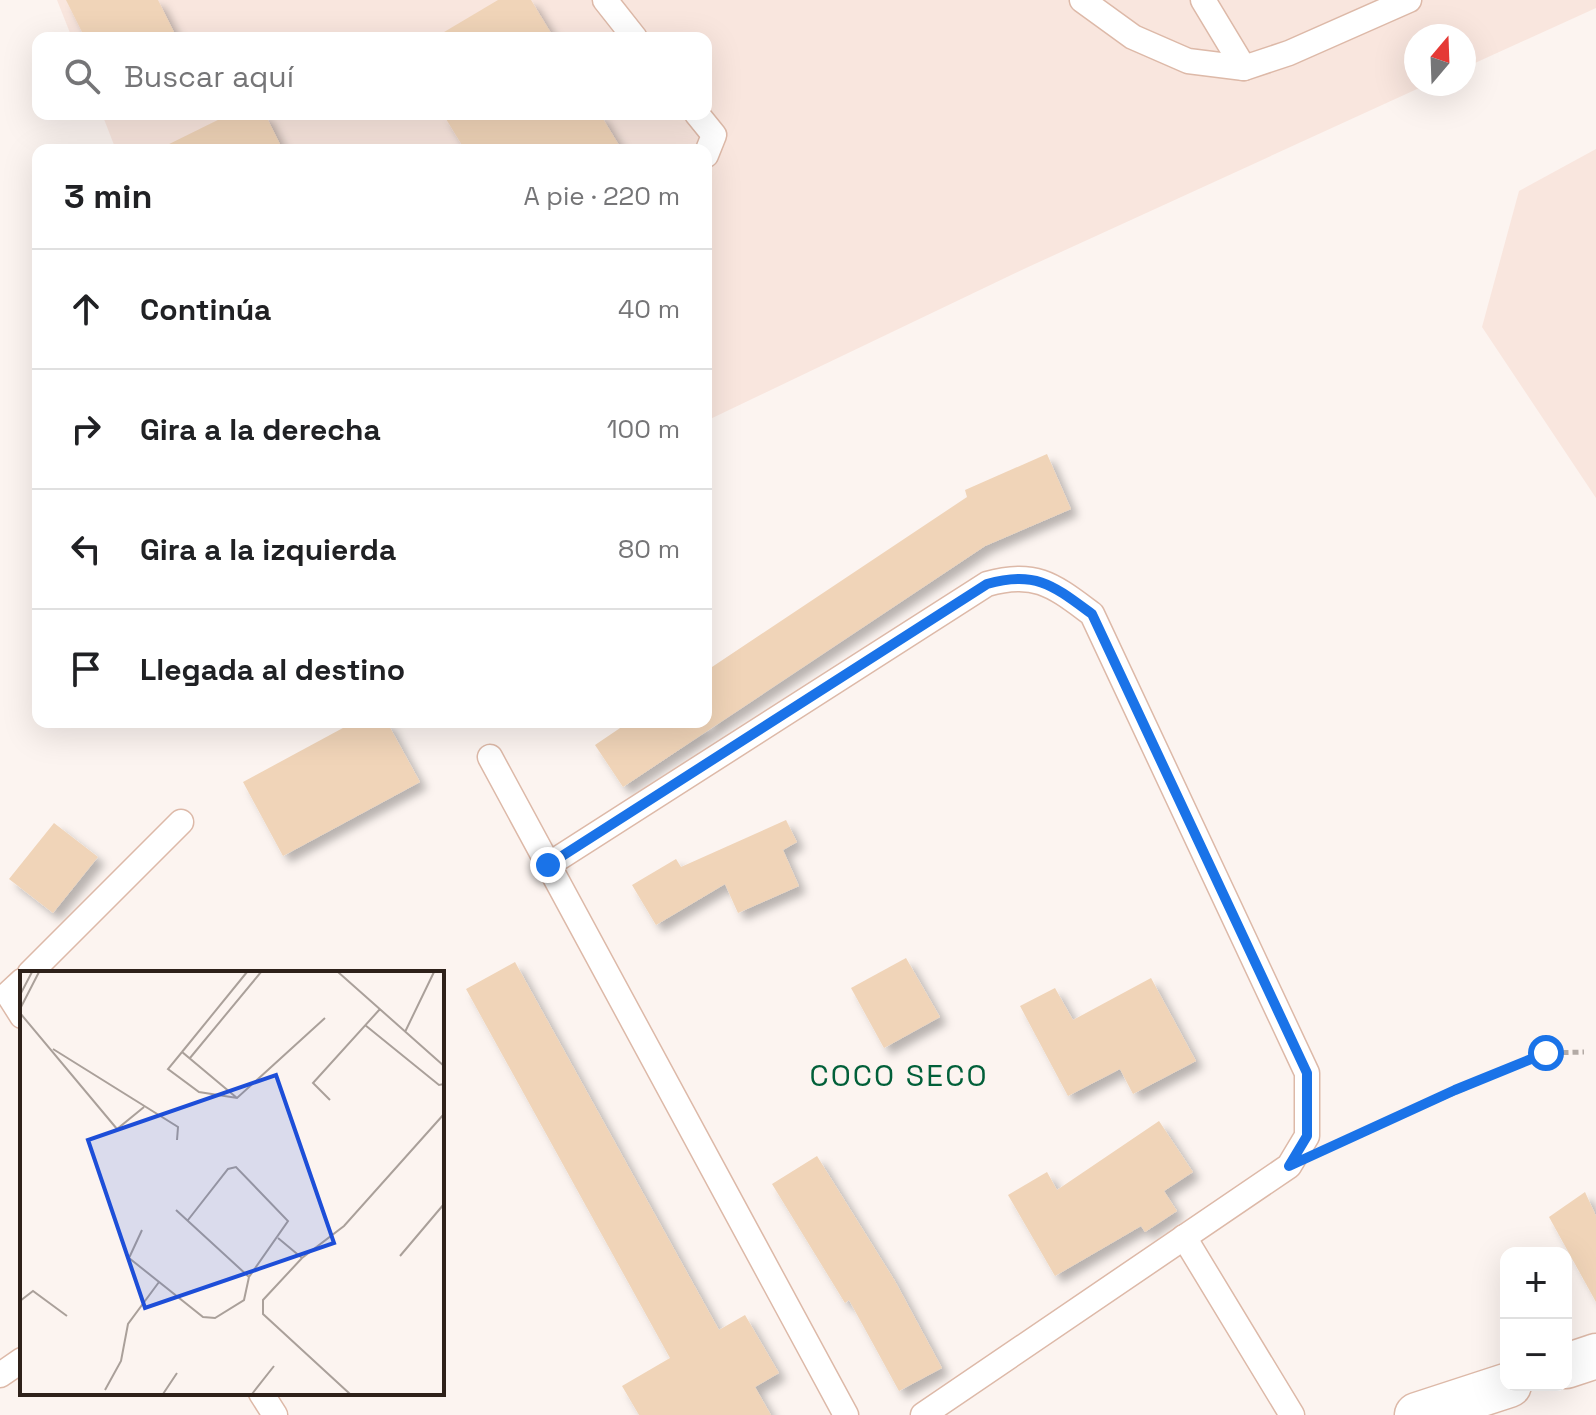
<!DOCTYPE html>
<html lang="es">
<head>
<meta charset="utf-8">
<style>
	:root { --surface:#fff; --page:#f6f6f6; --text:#202124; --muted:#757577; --line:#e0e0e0 }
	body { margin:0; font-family:"Space Grotesk",sans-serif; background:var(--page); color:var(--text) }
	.controls { position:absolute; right:24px; bottom:24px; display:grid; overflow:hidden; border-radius:16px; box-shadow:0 8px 32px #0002 }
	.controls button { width:72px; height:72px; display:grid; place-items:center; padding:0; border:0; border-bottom:2px solid var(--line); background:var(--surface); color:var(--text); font:40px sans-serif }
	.compass { position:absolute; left:1404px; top:24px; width:72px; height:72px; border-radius:50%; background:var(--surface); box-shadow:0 8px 32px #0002; rotate:19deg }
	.stop { position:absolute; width:24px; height:24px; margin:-18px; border:6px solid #1a73e8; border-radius:50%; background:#fff }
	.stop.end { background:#1a73e8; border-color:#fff; box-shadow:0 2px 8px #0008 }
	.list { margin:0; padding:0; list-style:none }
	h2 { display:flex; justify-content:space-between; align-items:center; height:104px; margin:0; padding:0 32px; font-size:34px }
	h2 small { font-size:26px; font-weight:400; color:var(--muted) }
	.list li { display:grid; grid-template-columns:52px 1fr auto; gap:24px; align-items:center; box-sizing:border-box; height:120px; padding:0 32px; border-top:2px solid var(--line) }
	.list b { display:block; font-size:30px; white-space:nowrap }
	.list em { font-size:26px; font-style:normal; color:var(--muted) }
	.icon { flex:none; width:44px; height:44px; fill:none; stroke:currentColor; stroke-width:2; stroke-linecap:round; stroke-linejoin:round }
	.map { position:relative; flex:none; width:1596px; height:1415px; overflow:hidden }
	.search { position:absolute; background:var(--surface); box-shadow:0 8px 32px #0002; left:32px; top:32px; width:680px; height:88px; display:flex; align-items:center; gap:20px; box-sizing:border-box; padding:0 28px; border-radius:16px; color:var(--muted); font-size:30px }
	.panel { position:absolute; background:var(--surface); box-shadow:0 8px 32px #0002; left:32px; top:144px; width:680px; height:584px; border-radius:16px }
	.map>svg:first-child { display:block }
	.built { fill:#f9e6de }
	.building { fill:#f0d4b8; filter:url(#shadow) }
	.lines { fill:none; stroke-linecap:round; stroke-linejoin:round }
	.lane-casing { stroke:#ddb9a8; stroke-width:27 }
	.street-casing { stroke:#ddb9a8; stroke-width:47 }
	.path { stroke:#b3aaa5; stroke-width:5; stroke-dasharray:6 4; stroke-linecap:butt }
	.lane { stroke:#fff; stroke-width:24 }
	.street { stroke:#fff; stroke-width:44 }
	.route { stroke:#1a73e8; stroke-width:10 }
	.labels { text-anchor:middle; stroke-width:8; stroke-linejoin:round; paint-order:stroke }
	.neighbourhood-label { font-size:30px; letter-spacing:2px; fill:#015f39; stroke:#fcf4f0 }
	.inset-road { fill:none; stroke:#aaa09a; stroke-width:2 }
	.view { fill:#1d4ed8; fill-opacity:0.15; stroke:#1d4ed8; stroke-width:4 }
	.inset-edge { fill:none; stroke:#2e211a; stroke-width:4 }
</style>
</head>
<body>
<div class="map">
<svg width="1596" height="1415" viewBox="0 0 1596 1415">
	<defs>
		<filter id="shadow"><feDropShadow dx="7" dy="7" stdDeviation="4" flood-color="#0004"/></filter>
	</defs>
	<rect width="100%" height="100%" fill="#fcf4f0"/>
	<g class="built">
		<path d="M57,0H1596V8L1464,68V36H1416V84H1428L1026,268L706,421V150H116L102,114H706V38H72Z"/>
		<path d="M1596,149V498L1482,327L1519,191Z"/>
	</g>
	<g class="building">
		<path d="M66,0H158L177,38H85Z"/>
		<path d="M498,0H531L554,38H434Z"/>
		<path d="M230,114H265L283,150H157Z"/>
		<path d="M443,114H600L622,150H465Z"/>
		<path d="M1047,454L1071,509L985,546L623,787L595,745L629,722H706V671L967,497L965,490Z"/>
		<path d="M354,722H387L420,782L283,856L243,782Z"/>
		<path d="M786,820L797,842L783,850L799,886L738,913L725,884L656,925L632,885L676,859L681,867Z"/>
		<path d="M54,823L98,857L53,913L9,879Z"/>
		<path d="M906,958L940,1017L884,1048L851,988Z"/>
		<path d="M515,962L719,1330L745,1315L779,1373L755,1387L771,1415H639L622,1386L670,1358L466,989Z"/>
		<path d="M1151,978L1196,1061L1133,1094L1120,1069L1068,1096L1020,1006L1055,988L1073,1020Z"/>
		<path d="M1159,1121L1193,1172L1164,1191L1177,1211L1145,1232L1141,1226L1055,1276L1008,1195L1047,1172L1057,1190Z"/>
		<path d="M817,1156L895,1281L942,1368L899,1391L849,1300L845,1303L772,1184Z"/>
		<path d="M1585,1192L1596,1216V1302L1549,1217Z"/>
	</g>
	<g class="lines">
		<g class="lane-casing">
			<g id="lane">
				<path d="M605,0L635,38"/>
				<path d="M1082,0L1133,37L1188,61L1244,68L1289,53L1409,0"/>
				<path d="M1203,0L1244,68"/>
				<path d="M697,114L714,135L706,155"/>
				<path d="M490,757L846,1415"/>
				<path d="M548,865L987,584C1036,570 1054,586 1092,614L1307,1073V1136L1289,1166L923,1415"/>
				<path d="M30,973L181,822"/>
				<path d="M22,981L8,994L22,1016"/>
				<path d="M1184,1237L1292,1415"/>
				<path d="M0,1375L22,1360"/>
				<path d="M261,1393L275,1415"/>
			</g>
		</g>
		<g class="street-casing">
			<g id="street">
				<path d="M1566,1366L1596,1356"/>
				<path d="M1417,1415L1509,1385"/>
			</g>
		</g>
		<path class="path" d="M1341,1142L1546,1053L1584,1052"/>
		<use href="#lane" class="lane"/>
		<use href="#street" class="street"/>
	</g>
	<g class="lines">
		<path class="route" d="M548,865L987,584C1036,570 1054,586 1092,614L1307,1073V1136L1289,1166L1455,1090L1546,1053"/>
	</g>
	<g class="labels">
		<g class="neighbourhood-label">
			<text x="899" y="1086">COCO SECO</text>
		</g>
	</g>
	<g transform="translate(20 971)">
		<rect width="424" height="424" fill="#fcf4f0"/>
		<path class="inset-road" d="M318,1L424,95M0,24L12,1M0,38L19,1M0,42L97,158L124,136M345,54L419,114L424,113M385,61L414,1M33,78L158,156L157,169M162,81L227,1M170,87L241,1M217,127L162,81L148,98L179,121L217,127L305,47M310,129L293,112L360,38M156,239L229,306M122,259L109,287L183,346L195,347L224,329L229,306L268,250L216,196L208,198L168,249M258,267L282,287M380,285L424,233M0,330L13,320L47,345M85,419L101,390L108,353L139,311M143,423L157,402M232,423L254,395M330,423L243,343V329L282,287L324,255L424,143"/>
		<path class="view" d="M256,104L314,272L125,337L68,169Z"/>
		<rect width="424" height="424" class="inset-edge"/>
	</g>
</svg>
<div class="controls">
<button>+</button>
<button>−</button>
</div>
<svg class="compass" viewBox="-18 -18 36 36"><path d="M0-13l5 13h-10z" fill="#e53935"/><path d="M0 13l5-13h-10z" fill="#757577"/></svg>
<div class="stop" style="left:1546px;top:1053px"></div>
<div class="stop end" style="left:548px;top:865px"></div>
<div class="search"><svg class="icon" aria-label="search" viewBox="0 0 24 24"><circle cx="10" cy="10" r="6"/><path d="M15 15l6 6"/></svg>Buscar aquí</div>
<section class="panel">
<h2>3 min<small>A pie · 220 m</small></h2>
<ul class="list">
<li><svg class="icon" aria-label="ahead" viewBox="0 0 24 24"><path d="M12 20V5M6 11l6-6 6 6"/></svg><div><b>Continúa</b></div><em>40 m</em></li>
<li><svg class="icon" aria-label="right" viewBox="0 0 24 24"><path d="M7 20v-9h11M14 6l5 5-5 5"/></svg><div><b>Gira a la derecha</b></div><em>100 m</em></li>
<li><svg class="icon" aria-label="left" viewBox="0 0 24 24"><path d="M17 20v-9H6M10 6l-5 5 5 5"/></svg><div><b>Gira a la izquierda</b></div><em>80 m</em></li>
<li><svg class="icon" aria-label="arrive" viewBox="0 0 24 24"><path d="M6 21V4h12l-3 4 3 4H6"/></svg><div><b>Llegada al destino</b></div></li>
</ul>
</section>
</div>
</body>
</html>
